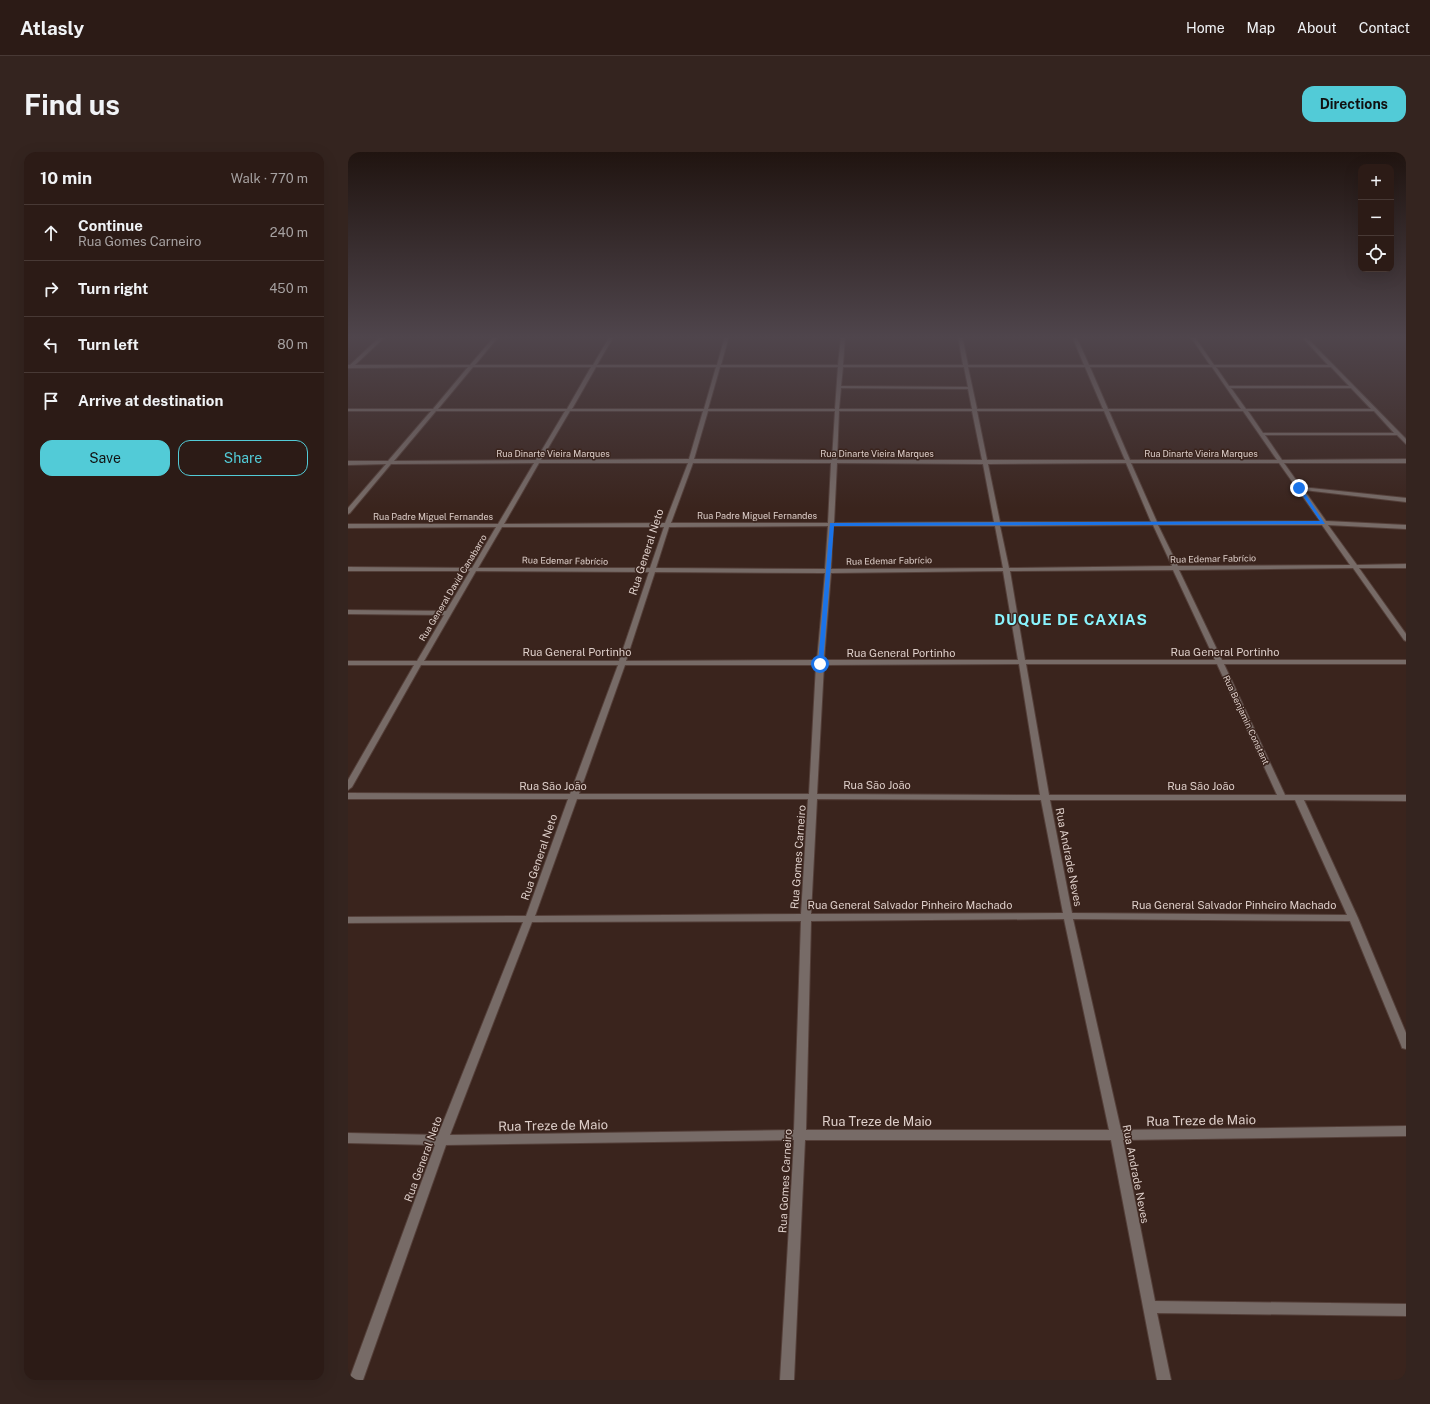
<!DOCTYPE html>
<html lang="en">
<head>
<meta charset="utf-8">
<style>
	:root { --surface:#2c1b16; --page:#34241f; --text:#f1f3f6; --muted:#a6a1a1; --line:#483935; --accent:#52cbd7 }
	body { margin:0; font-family:"Public Sans",sans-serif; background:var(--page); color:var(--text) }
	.controls { position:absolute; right:12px; top:12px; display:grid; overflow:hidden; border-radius:8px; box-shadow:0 4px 16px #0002 }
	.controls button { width:36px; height:36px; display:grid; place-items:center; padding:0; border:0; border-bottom:1px solid var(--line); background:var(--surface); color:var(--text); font:20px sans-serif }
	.stop { position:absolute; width:12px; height:12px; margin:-9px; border:3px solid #1a73e8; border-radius:50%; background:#fff }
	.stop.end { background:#1a73e8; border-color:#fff; box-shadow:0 1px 4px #0008 }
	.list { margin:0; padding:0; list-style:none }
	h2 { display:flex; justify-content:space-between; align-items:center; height:52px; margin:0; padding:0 16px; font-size:17px }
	h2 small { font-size:13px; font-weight:400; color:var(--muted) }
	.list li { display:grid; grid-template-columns:26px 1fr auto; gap:12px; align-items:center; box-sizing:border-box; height:56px; padding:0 16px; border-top:1px solid var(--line) }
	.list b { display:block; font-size:15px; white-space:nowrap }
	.list p { margin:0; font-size:13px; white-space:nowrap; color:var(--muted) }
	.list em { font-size:13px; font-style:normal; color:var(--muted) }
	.actions { display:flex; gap:8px; padding:12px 16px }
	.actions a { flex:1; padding:9px 0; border:1px solid var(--accent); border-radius:12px; text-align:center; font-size:14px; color:var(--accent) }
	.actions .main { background:var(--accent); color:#111 }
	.icon { flex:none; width:22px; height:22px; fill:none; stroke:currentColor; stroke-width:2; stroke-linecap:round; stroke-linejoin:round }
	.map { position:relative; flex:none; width:1058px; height:1228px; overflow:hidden; border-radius:12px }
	header { display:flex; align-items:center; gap:24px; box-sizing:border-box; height:56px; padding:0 20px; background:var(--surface); border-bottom:1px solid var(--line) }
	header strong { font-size:19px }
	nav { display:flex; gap:22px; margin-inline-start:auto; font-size:14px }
	.intro { display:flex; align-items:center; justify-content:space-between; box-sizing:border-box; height:96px; padding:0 24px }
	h1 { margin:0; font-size:28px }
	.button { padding:10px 18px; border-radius:12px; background:var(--accent); color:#111; font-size:14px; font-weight:700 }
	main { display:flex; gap:24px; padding:0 24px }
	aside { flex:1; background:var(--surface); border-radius:12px; box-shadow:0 4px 16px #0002 }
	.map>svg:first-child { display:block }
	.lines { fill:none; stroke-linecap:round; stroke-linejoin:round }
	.street-casing { stroke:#543f39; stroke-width:2 }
	.street { fill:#776b67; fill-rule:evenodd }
	.route { fill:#1a73e8 }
	.labels { text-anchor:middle; stroke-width:3; stroke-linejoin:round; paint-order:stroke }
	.far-street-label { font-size:9px; fill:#decfca; stroke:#3a241d }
	.street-label { font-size:11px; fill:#decfca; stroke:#3a241d }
	.near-street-label { font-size:13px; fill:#decfca; stroke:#3a241d }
	.district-label { font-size:15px; font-weight:bold; letter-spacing:1px; fill:#89f4fe; stroke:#3a241d }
</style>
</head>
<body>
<header>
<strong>Atlasly</strong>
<nav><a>Home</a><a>Map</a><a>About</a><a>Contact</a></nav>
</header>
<div class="intro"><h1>Find us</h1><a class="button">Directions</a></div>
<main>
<aside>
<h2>10 min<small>Walk · 770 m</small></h2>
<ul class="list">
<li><svg class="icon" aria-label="ahead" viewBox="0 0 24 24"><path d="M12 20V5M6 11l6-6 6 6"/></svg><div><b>Continue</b><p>Rua Gomes Carneiro</p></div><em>240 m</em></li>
<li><svg class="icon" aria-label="right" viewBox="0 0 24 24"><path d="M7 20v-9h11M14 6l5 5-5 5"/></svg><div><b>Turn right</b></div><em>450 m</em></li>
<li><svg class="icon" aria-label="left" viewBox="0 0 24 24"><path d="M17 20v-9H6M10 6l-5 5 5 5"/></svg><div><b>Turn left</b></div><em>80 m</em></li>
<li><svg class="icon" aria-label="arrive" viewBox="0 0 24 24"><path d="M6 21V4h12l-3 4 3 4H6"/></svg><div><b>Arrive at destination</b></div></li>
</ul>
<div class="actions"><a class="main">Save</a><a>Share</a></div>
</aside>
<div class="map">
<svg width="1058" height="1228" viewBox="0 0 1058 1228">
	<rect width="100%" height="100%" fill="#3a241d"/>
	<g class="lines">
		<g class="street-casing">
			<path id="street" d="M33,184H38L7,213H122L147,184H151L127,213H245L262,184H266L249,213H369L377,184H381L373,213H490L493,184H497L495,213H615L610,184H614L620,213H736L724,184H728L741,213H862L842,184H846L866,213H980L953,184H957L1058,287V292L1049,283H917L934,308L1058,307V311H936L953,335L1058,346V350L956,338L978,369L1058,373V377L980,373L1009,413L1058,412V416H1011L1058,482V489L1056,488L1005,416L831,418L874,508H1058V512H876L937,643H1058V649L956,648L1010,766L1058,881V897L1054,896L1053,893L1002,769L725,767L773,978L1058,974V984L775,988L807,1149L1058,1152V1164L809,1161L823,1228H809L763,988H457L446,1228H432L446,988L98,993L15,1228H1L87,993L0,991V981L90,983L175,770L0,771V765L178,764L220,647H0V641L222,642L270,513H73L4,635L0,638V628L66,513H0V509H69L96,463L0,462V458L98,459L122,419H0V415L124,416L148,375L0,376V372H150L186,311L43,312L2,361L0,362V356L38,312L0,313V309H40L83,259H0V257H85L120,215L0,216V213H2ZM125,215H243L219,257H90ZM248,215H368L356,257H224ZM372,215H490L487,257H360ZM495,215H616L620,235L493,234ZM620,215H737L755,257H629ZM742,215H864L893,257H760ZM868,215H983L1001,234H881ZM493,236L620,237L624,257H491ZM883,236H1003L1023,257H898ZM88,259H217L188,308L46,309ZM222,259H355L341,307L193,308ZM360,259H487L484,308L346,307ZM491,259H624L634,308H489ZM629,259H756L777,308H639ZM761,259H895L929,308H782ZM900,259H1026L1046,281H915ZM191,311H340L317,371L156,372ZM345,311H483L480,371H323ZM489,311L635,312L646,370L486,371ZM778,311L803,370H652L640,312ZM783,311H931L972,369L809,370ZM805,373L824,414L661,416L652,374ZM810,373H974L1002,413L830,414ZM480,374L477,417L308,416L321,375ZM485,374H647L655,416L483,417ZM154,375H316L302,416H130ZM825,418L867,508H677L662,419ZM128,419L301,420L271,509H76ZM655,419L670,508H476L483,421ZM307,420L477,421L469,508L278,509ZM671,512L692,643L469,642L476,513ZM678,512H869L929,643H701ZM277,513H468L461,642H231ZM229,647H460L453,762L187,764ZM469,647L693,648L715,761L463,762ZM702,648H947L999,763L724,761ZM716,767L761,978H458L463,769ZM453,769L446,978L102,983L184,770Z"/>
		</g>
		<use href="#street" class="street"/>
	</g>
	<linearGradient id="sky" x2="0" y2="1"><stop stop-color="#201410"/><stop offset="0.52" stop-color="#4f454c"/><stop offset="1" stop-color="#4f454c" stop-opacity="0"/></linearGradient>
	<rect width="1058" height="356" fill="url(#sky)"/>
	<path class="route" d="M949,335H953L977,372L486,374L475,512L472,513L470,512L482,371L972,369Z"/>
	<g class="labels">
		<g class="far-street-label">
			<text x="205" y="305">Rua Dinarte Vieira Marques</text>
			<text x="529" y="305">Rua Dinarte Vieira Marques</text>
			<text x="853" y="305">Rua Dinarte Vieira Marques</text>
			<text x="409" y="367">Rua Padre Miguel Fernandes</text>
			<text x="85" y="368">Rua Padre Miguel Fernandes</text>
			<text transform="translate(865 407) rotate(-1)" y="3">Rua Edemar Fabrício</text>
			<text transform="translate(217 409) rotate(1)" y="3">Rua Edemar Fabrício</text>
			<text transform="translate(541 409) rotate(-1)" y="3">Rua Edemar Fabrício</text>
			<text transform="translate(105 436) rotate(-59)" y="3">Rua General David Canabarro</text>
			<text transform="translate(898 568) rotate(65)" y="3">Rua Benjamin Constant</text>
		</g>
		<g class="street-label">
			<text transform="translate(298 400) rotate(-72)" y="4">Rua General Neto</text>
			<text x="229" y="504">Rua General Portinho</text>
			<text x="877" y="504">Rua General Portinho</text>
			<text x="553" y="505">Rua General Portinho</text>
			<text x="529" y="637">Rua São João</text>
			<text x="205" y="638">Rua São João</text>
			<text x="853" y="638">Rua São João</text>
			<text transform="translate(191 705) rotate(-71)" y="4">Rua General Neto</text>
			<text transform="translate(450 705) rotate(-86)" y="4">Rua Gomes Carneiro</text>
			<text transform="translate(721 705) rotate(79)" y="4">Rua Andrade Neves</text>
			<text x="562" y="757">Rua General Salvador Pinheiro Machado</text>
			<text x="886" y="757">Rua General Salvador Pinheiro Machado</text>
			<text transform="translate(75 1007) rotate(-70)" y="4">Rua General Neto</text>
			<text transform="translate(788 1022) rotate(79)" y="4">Rua Andrade Neves</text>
			<text transform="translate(437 1029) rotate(-87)" y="4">Rua Gomes Carneiro</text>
		</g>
		<g class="near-street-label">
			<text transform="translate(853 968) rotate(-1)" y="5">Rua Treze de Maio</text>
			<text x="529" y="974">Rua Treze de Maio</text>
			<text transform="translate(205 973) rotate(-1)" y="5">Rua Treze de Maio</text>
		</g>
		<g class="district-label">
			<text x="723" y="473">DUQUE DE CAXIAS</text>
		</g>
	</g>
</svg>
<div class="controls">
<button>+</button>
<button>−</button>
<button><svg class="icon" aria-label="locate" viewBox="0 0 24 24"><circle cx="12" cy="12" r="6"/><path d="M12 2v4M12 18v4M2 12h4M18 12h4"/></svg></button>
</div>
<div class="stop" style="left:472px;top:512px"></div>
<div class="stop end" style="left:951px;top:336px"></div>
</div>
</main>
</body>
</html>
